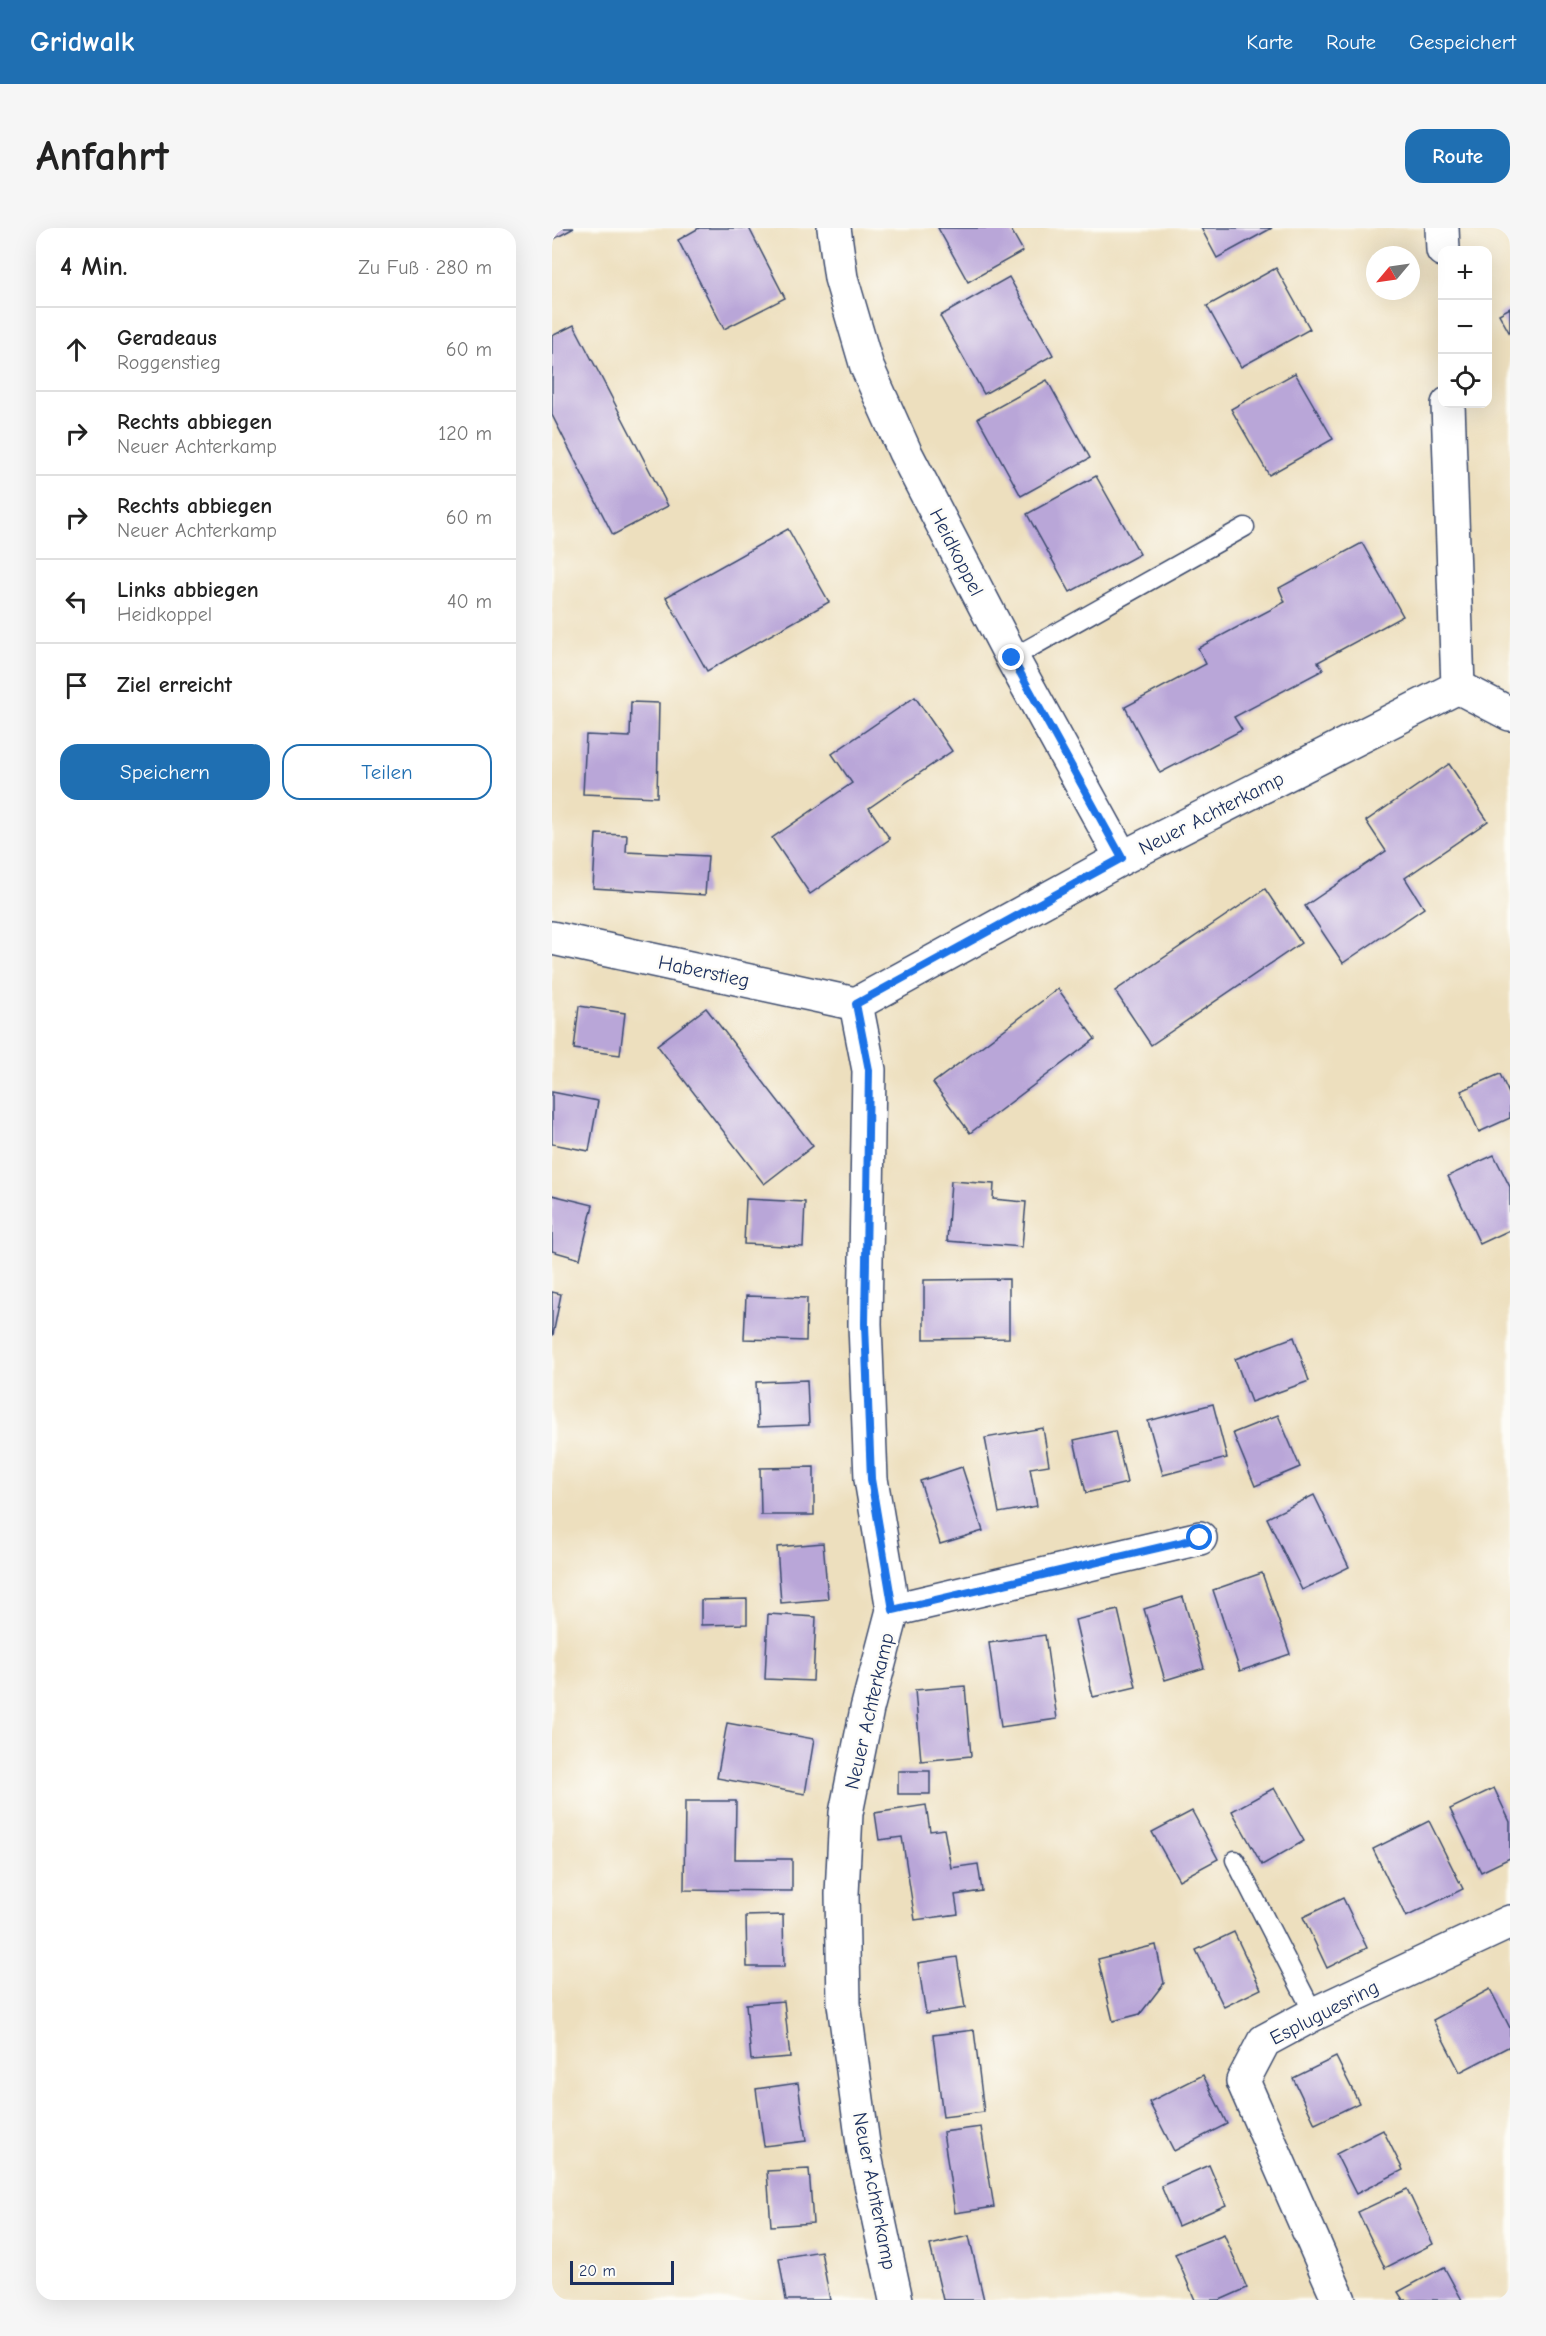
<!DOCTYPE html>
<html lang="de">
<head>
<meta charset="utf-8">
<style>
	:root { --surface:#fff; --page:#f6f6f6; --text:#222; --muted:#767676; --line:#e0e0e0; --accent:#1f6fb2 }
	body { margin:0; font-family:"Comic Neue",sans-serif; background:var(--page); color:var(--text) }
	.controls { position:absolute; right:18px; top:18px; display:grid; overflow:hidden; border-radius:12px; box-shadow:0 6px 24px #0002 }
	.controls button { width:54px; height:54px; display:grid; place-items:center; padding:0; border:0; border-bottom:2px solid var(--line); background:var(--surface); color:var(--text); font:30px sans-serif }
	.compass { position:absolute; left:814px; top:18px; width:54px; height:54px; border-radius:50%; background:var(--surface); box-shadow:0 6px 24px #0002; rotate:241deg }
	.scale { position:absolute; left:18px; bottom:15px; width:104px; box-sizing:border-box; padding-left:6px; border:3px solid #1b2f5e; border-top:0; font-size:16px; line-height:21px; white-space:nowrap; color:#1b2f5e; -webkit-text-stroke:4px #fdfcf7; paint-order:stroke }
	.stop { position:absolute; width:18px; height:18px; margin:-14px; border:4px solid #1a73e8; border-radius:50%; background:#fff }
	.stop.end { background:#1a73e8; border-color:#fff; box-shadow:0 2px 6px #0008 }
	.list { margin:0; padding:0; list-style:none }
	h2 { display:flex; justify-content:space-between; align-items:center; height:78px; margin:0; padding:0 24px; font-size:26px }
	h2 small { font-size:20px; font-weight:400; color:var(--muted) }
	.list li { display:grid; grid-template-columns:39px 1fr auto; gap:18px; align-items:center; box-sizing:border-box; height:84px; padding:0 24px; border-top:2px solid var(--line) }
	.list b { display:block; font-size:22px; white-space:nowrap }
	.list p { margin:0; font-size:20px; white-space:nowrap; color:var(--muted) }
	.list em { font-size:20px; font-style:normal; color:var(--muted) }
	.actions { display:flex; gap:12px; padding:18px 24px }
	.actions a { flex:1; padding:14px 0; border:2px solid var(--accent); border-radius:18px; text-align:center; font-size:21px; color:var(--accent) }
	.actions .main { background:var(--accent); color:#fff }
	.icon { flex:none; width:33px; height:33px; fill:none; stroke:currentColor; stroke-width:2; stroke-linecap:round; stroke-linejoin:round }
	.map { position:relative; flex:none; width:958px; height:2072px; overflow:hidden; border-radius:18px }
	header { display:flex; align-items:center; gap:36px; box-sizing:border-box; height:84px; padding:0 30px; background:var(--accent); color:#fff }
	header strong { font-size:28px }
	nav { display:flex; gap:33px; margin-inline-start:auto; font-size:21px }
	.intro { display:flex; align-items:center; justify-content:space-between; box-sizing:border-box; height:144px; padding:0 36px }
	h1 { margin:0; font-size:42px }
	.button { padding:15px 27px; border-radius:18px; background:var(--accent); color:#fff; font-size:21px; font-weight:700 }
	main { display:flex; gap:36px; padding:0 36px }
	aside { flex:1; background:var(--surface); border-radius:18px; box-shadow:0 6px 24px #0002 }
	.map>svg:first-child { display:block }
	.building { fill:#b9a6d8 }
	.lines { fill:none; stroke-linecap:round; stroke-linejoin:round }
	.service-casing { stroke:#3a496c; stroke-width:21 }
	.minor-casing { stroke:#3a496c; stroke-width:36 }
	.service { stroke:#fff; stroke-width:18 }
	.minor { stroke:#fff; stroke-width:33 }
	.route { stroke:#1a73e8; stroke-width:8 }
	.labels { text-anchor:middle; stroke-width:5; stroke-linejoin:round; paint-order:stroke }
	.street-label { font-size:20px; fill:#1b2f5e; stroke:#fdfcf7 }
</style>
</head>
<body>
<header>
<strong>Gridwalk</strong>
<nav><a>Karte</a><a>Route</a><a>Gespeichert</a></nav>
</header>
<div class="intro"><h1>Anfahrt</h1><a class="button">Route</a></div>
<main>
<aside>
<h2>4 Min.<small>Zu Fuß · 280 m</small></h2>
<ul class="list">
<li><svg class="icon" aria-label="ahead" viewBox="0 0 24 24"><path d="M12 20V5M6 11l6-6 6 6"/></svg><div><b>Geradeaus</b><p>Roggenstieg</p></div><em>60 m</em></li>
<li><svg class="icon" aria-label="right" viewBox="0 0 24 24"><path d="M7 20v-9h11M14 6l5 5-5 5"/></svg><div><b>Rechts abbiegen</b><p>Neuer Achterkamp</p></div><em>120 m</em></li>
<li><svg class="icon" aria-label="right" viewBox="0 0 24 24"><path d="M7 20v-9h11M14 6l5 5-5 5"/></svg><div><b>Rechts abbiegen</b><p>Neuer Achterkamp</p></div><em>60 m</em></li>
<li><svg class="icon" aria-label="left" viewBox="0 0 24 24"><path d="M17 20v-9H6M10 6l-5 5 5 5"/></svg><div><b>Links abbiegen</b><p>Heidkoppel</p></div><em>40 m</em></li>
<li><svg class="icon" aria-label="arrive" viewBox="0 0 24 24"><path d="M6 21V4h12l-3 4 3 4H6"/></svg><div><b>Ziel erreicht</b></div></li>
</ul>
<div class="actions"><a class="main">Speichern</a><a>Teilen</a></div>
</aside>
<div class="map">
<svg width="958" height="2072" viewBox="0 0 958 2072">
	<rect width="100%" height="100%" fill="#fdfcf7"/>
	<filter id="ink" filterUnits="userSpaceOnUse"><feTurbulence type="fractalNoise" baseFrequency=".0167" numOctaves="2"/><feDisplacementMap in="SourceGraphic" scale="12" xChannelSelector="R" yChannelSelector="G"/><feConvolveMatrix kernelMatrix="1 2 1 2 8 2 1 2 1" color-interpolation-filters="sRGB"/></filter>
	<filter id="wash" filterUnits="userSpaceOnUse"><feTurbulence type="fractalNoise" baseFrequency=".008" numOctaves="4" result="noise"/><feDisplacementMap in="SourceGraphic" scale="24" xChannelSelector="R" yChannelSelector="G"/><feGaussianBlur stdDeviation="1.35" result="paint"/><feColorMatrix in="noise" values="0 0 0 0 0 0 0 0 0 0 0 0 0 0 0 0 0 1.4 0 .05"/><feComposite in="paint" operator="in"/></filter>
	<g filter="url(#wash)">
		<rect width="100%" height="100%" fill="#eddfbe"/>
		<g id="blocks">
			<g class="building">
				<path d="M0,0H22L0,12Z"/>
				<path d="M147,0H197L233,70L172,101L126,12Z"/>
				<path d="M386,0H458L471,23L416,54Z"/>
				<path d="M649,0H720L665,30Z"/>
				<path d="M724,40L758,101L689,139L655,78Z"/>
				<path d="M457,49L501,127L432,166L388,88Z"/>
				<path d="M958,80V106L947,86Z"/>
				<path d="M22,97L116,278L61,307L0,187V108Z"/>
				<path d="M743,145L781,211L717,247L679,181Z"/>
				<path d="M495,152L538,230L469,268L426,190Z"/>
				<path d="M544,248L588,326L518,364L475,286Z"/>
				<path d="M236,301L277,374L155,443L114,369Z"/>
				<path d="M810,315L851,388L766,434L771,442L682,489L690,502L608,545L573,479L654,436L646,420L733,374L727,360Z"/>
				<path d="M363,469L400,523L317,580L338,611L258,666L220,610L300,555L280,526Z"/>
				<path d="M79,474L107,475L105,569L31,566L34,507L78,509Z"/>
				<path d="M897,536L936,593L853,650L872,680L791,735L753,678L834,623L814,593Z"/>
				<path d="M44,606L75,607L74,624L156,628L153,667L41,660Z"/>
				<path d="M713,661L749,715L599,817L563,763Z"/>
				<path d="M506,761L543,811L418,905L381,855Z"/>
				<path d="M27,778L73,785L68,827L22,821Z"/>
				<path d="M154,780L261,918L212,956L105,817Z"/>
				<path d="M948,846L958,868V890L927,904L909,863Z"/>
				<path d="M0,864L46,873L37,923L0,916Z"/>
				<path d="M942,927L958,959V1002L928,1016L896,948Z"/>
				<path d="M399,953L442,956L441,971L474,974L470,1019L395,1013Z"/>
				<path d="M0,967L41,977L28,1031L0,1023Z"/>
				<path d="M194,971L253,974L251,1019L192,1016Z"/>
				<path d="M457,1051V1110L372,1111V1052Z"/>
				<path d="M0,1064L9,1066L1,1107H0Z"/>
				<path d="M194,1068L255,1070L254,1113L192,1111Z"/>
				<path d="M742,1109L757,1153L699,1174L683,1131Z"/>
				<path d="M255,1152L257,1197L206,1199L204,1154Z"/>
				<path d="M661,1176L675,1230L611,1247L596,1193Z"/>
				<path d="M726,1187L748,1239L703,1258L681,1205Z"/>
				<path d="M491,1200L497,1237L478,1240L485,1278L447,1285L433,1210Z"/>
				<path d="M563,1203L575,1255L534,1265L522,1212Z"/>
				<path d="M262,1239V1287H209L208,1240Z"/>
				<path d="M410,1239L431,1303L388,1316L368,1253Z"/>
				<path d="M762,1267L797,1339L750,1362L715,1290Z"/>
				<path d="M271,1315L276,1371L229,1375L225,1319Z"/>
				<path d="M710,1345L738,1426L688,1443L661,1362Z"/>
				<path d="M631,1369L652,1440L613,1452L592,1381Z"/>
				<path d="M195,1371V1396L149,1397V1372Z"/>
				<path d="M566,1382L584,1459L541,1469L523,1392Z"/>
				<path d="M216,1386L264,1389L261,1453L213,1451Z"/>
				<path d="M493,1407L505,1491L449,1499L437,1415Z"/>
				<path d="M413,1458L419,1528L369,1533L363,1462Z"/>
				<path d="M175,1495L262,1511L253,1566L165,1550Z"/>
				<rect x="346" y="1543" width="32" height="23"/>
				<path d="M722,1560L752,1613L710,1637L680,1583Z"/>
				<path d="M942,1560L958,1594V1630L929,1644L898,1581Z"/>
				<path d="M133,1573H184L183,1631H240V1663L132,1662Z"/>
				<path d="M374,1577L378,1603L392,1601L399,1640L426,1636L430,1663L403,1667L406,1686L363,1692L350,1609L327,1612L323,1585Z"/>
				<path d="M640,1583L666,1631L627,1652L600,1604Z"/>
				<path d="M877,1593L911,1661L854,1689L821,1621Z"/>
				<path d="M791,1670L815,1720L775,1740L751,1689Z"/>
				<path d="M231,1687L232,1739H195L194,1688Z"/>
				<path d="M682,1704L709,1761L672,1779L644,1722Z"/>
				<path d="M604,1717L612,1755L588,1786L561,1793L546,1731Z"/>
				<path d="M405,1729L413,1780L374,1786L366,1735Z"/>
				<path d="M938,1761L958,1800V1818L908,1844L881,1792Z"/>
				<path d="M232,1773L238,1829L199,1832L194,1776Z"/>
				<path d="M422,1802L432,1884L391,1889L381,1807Z"/>
				<path d="M784,1829L807,1875L763,1896L741,1850Z"/>
				<path d="M651,1847L675,1896L622,1923L597,1874Z"/>
				<path d="M246,1855L254,1913L212,1918L204,1861Z"/>
				<path d="M429,1899L442,1979L403,1985L391,1904Z"/>
				<path d="M831,1902L851,1942L804,1966L784,1926Z"/>
				<path d="M657,1937L674,1977L626,1998L609,1958Z"/>
				<path d="M257,1941L261,1995L219,1998L215,1943Z"/>
				<path d="M855,1961L881,2016L833,2040L806,1984Z"/>
				<path d="M672,2006L695,2060L668,2072H643L623,2026Z"/>
				<path d="M417,2008L432,2072H391L378,2017Z"/>
				<path d="M269,2023L278,2072H234L227,2030Z"/>
				<path d="M892,2039L910,2072H851L846,2064Z"/>
			</g>
		</g>
	</g>
	<g filter="url(#ink)">
		<use href="#blocks" fill-opacity="0" stroke="#3a496c" stroke-width="1.5"/>
		<g class="lines">
			<g class="service-casing">
				<g id="service">
					<path d="M460,430L693,299"/>
					<path d="M683,1632L762,1786"/>
				</g>
			</g>
			<g class="minor-casing">
				<g id="minor">
					<path d="M282,0L289,50L315,139L353,224L460,430L570,630"/>
					<path d="M890,0L891,22"/>
					<path d="M906,459L958,486"/>
					<path d="M0,710L304,776"/>
					<path d="M341,1382L648,1310"/>
					<path d="M344,2072L312,1923L292,1776L290,1666L294,1585L315,1481L341,1382L319,1251L313,1096L317,842L304,776L570,630L906,459L896,176"/>
					<path d="M787,2072L691,1853L712,1813L762,1786L958,1694"/>
				</g>
			</g>
			<use href="#service" class="service"/>
			<use href="#minor" class="minor"/>
		</g>
	</g>
	<g class="lines" filter="url(#ink)">
		<path class="route" d="M460,430L570,630L304,776L317,842L313,1096L319,1251L341,1382L648,1310"/>
	</g>
	<g class="labels">
		<g class="street-label">
			<text transform="translate(405 324) rotate(63)" y="7">Heidkoppel</text>
			<text transform="translate(659 585) rotate(-27)" y="7">Neuer Achterkamp</text>
			<text transform="translate(152 743) rotate(12)" y="7">Haberstieg</text>
			<text transform="translate(317 1483) rotate(-77)" y="7">Neuer Achterkamp</text>
			<text transform="translate(772 1784) rotate(-27)" y="7">Espluguesring</text>
			<text transform="translate(323 1963) rotate(79)" y="7">Neuer Achterkamp</text>
		</g>
	</g>
</svg>
<div class="controls">
<button>+</button>
<button>−</button>
<button><svg class="icon" aria-label="locate" viewBox="0 0 24 24"><circle cx="12" cy="12" r="6"/><path d="M12 2v4M12 18v4M2 12h4M18 12h4"/></svg></button>
</div>
<svg class="compass" viewBox="-18 -18 36 36"><path d="M0-13l5 13h-10z" fill="#e53935"/><path d="M0 13l5-13h-10z" fill="#767676"/></svg>
<div class="scale">20 m</div>
<div class="stop" style="left:648px;top:1310px"></div>
<div class="stop end" style="left:460px;top:430px"></div>
</div>
</main>
</body>
</html>
